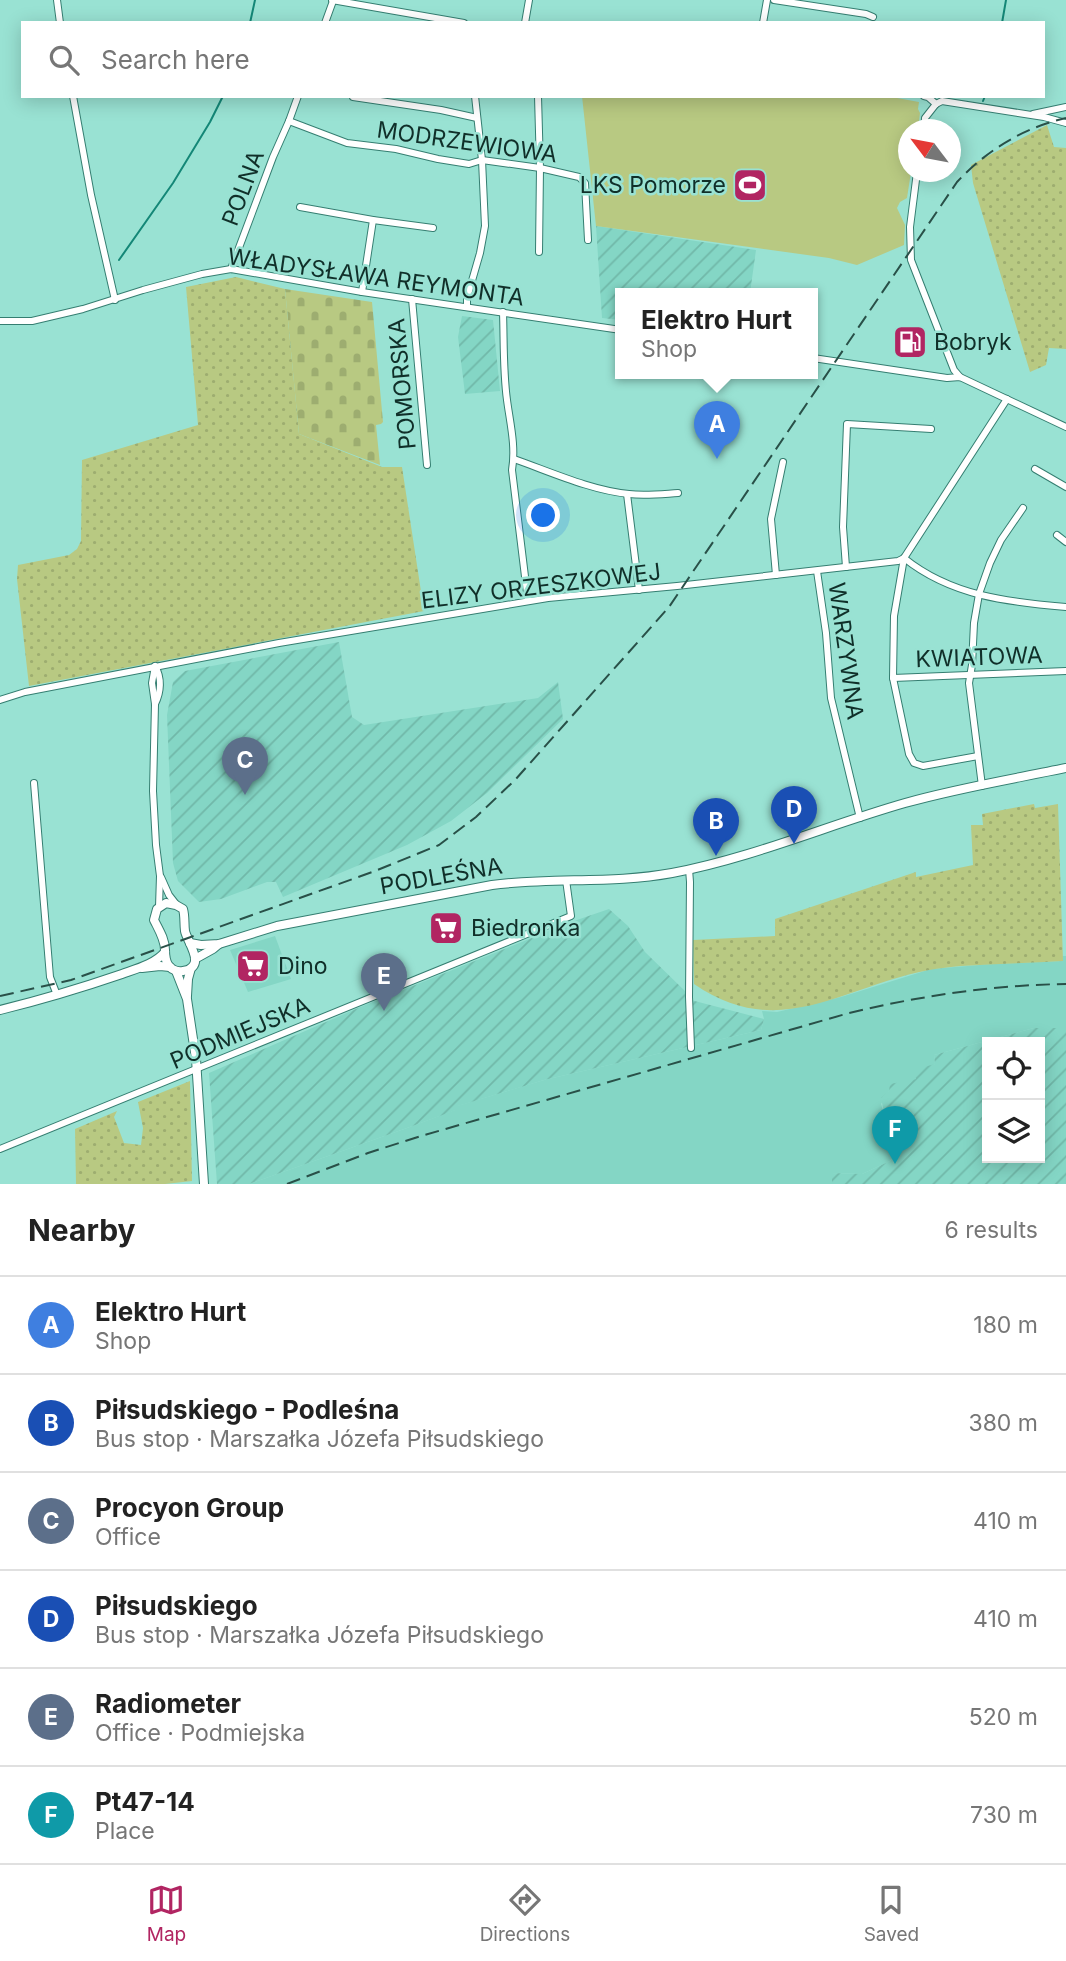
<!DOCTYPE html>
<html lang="en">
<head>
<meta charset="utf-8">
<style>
	:root { --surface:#fff; --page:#f6f6f6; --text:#222; --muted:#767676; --line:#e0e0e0; --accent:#b12562 }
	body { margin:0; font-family:Inter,sans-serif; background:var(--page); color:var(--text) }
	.controls { position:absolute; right:21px; bottom:21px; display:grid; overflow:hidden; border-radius:0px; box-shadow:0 4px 18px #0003 }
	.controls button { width:63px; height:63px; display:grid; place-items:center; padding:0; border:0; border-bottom:2px solid var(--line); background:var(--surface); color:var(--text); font:35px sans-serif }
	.compass { position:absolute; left:898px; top:119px; width:63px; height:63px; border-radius:50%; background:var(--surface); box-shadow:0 4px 18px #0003; rotate:302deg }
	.you { position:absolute; left:544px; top:516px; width:24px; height:24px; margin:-18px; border:5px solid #fff; border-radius:50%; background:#1a73e8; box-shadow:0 0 0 10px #1a73e833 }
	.badge { display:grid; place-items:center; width:46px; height:46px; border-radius:50%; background:var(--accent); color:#fff; font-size:23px; font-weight:700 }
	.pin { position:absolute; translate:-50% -58px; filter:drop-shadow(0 2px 4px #0008) }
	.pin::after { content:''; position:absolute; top:37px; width:24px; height:21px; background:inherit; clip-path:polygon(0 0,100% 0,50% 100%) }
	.popup { position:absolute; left:615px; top:288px; width:203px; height:91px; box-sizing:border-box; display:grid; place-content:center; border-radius:0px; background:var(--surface); filter:drop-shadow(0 2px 5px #0005); font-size:23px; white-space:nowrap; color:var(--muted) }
	.popup b { font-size:26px; color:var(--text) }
	.popup::after { content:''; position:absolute; left:50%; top:100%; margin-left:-14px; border:14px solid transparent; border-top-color:var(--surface) }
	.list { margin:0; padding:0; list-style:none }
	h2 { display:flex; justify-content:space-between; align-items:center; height:91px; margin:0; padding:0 28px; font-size:30px }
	h2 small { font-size:23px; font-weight:400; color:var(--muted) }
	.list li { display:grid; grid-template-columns:46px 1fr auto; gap:21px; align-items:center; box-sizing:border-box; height:98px; padding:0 28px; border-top:2px solid var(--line) }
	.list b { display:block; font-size:26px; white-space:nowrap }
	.list p { margin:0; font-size:23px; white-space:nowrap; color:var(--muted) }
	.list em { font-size:23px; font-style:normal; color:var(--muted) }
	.icon { flex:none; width:38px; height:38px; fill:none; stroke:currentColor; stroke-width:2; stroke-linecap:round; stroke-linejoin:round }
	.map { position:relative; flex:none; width:1066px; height:1184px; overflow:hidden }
	.search { position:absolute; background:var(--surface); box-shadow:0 4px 18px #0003; left:21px; right:21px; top:21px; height:77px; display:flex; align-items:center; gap:18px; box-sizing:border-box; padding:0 24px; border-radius:0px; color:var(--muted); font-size:26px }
	.sheet { height:679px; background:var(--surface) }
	nav { display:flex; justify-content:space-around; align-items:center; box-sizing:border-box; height:98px; border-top:2px solid var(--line); background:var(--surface); font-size:19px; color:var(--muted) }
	nav a { display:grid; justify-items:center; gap:4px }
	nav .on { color:var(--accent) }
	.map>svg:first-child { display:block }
	.built { fill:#84d6c5 }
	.industrial { fill:url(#industrial-furrows); fill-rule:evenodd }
	.cemetery { fill:url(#cemetery-stones) }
	.garden { fill:url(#garden-dots) }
	.pitch { fill:#b8c982 }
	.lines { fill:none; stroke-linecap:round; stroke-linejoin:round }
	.stream { stroke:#148777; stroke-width:2 }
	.minor-casing { stroke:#357e71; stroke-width:8 }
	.tertiary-casing { stroke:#357e71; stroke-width:10 }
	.minor { stroke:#fff; stroke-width:6 }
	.tertiary { stroke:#fff; stroke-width:8 }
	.rail { stroke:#295048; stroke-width:2; stroke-dasharray:14 7; stroke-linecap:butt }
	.labels { text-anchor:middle; stroke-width:5; stroke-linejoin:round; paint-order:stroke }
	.street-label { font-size:23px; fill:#102f29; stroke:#99e2d3 }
	.poi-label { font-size:23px; fill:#102f29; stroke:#99e2d3; text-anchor:start }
</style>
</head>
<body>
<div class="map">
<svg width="1066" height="1184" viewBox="0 0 1066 1184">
	<defs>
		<pattern id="industrial-furrows" width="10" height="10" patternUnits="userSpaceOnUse" patternTransform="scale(1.75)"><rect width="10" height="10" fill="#84d6c5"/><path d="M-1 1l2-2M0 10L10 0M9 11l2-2" fill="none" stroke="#71b8a9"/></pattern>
		<pattern id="cemetery-stones" width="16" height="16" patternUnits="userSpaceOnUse" patternTransform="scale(1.75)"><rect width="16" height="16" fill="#b8c982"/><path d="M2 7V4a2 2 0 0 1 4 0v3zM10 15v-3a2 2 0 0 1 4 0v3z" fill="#9dad70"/></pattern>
		<pattern id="garden-dots" width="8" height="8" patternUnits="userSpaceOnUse" patternTransform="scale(1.75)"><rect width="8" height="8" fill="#b8c982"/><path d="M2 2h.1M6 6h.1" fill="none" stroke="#9dad70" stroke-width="1.8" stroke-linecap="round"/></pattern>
	</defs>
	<rect width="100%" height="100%" fill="#99e2d3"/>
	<g class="built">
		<path d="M275,936L291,979L248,992L230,950Z"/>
		<path d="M1062,956H1066V1028H1034L934,1055L935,1064L916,1079L889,1091L881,1104L885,1117L907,1127L910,1131V1135L903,1147L890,1161L862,1174L833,1173L832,1184H249L407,1128L455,1110L457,1106L544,1080L761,1030L764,1019L762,1011L777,1012L841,997L931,969L992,964L1063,961Z"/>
	</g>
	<g class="industrial">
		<path d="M596,226L756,250L750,293H621V320L602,318Z"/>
		<path d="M462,316L493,320L500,391L465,394L458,337Z"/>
		<path d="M339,642L352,717L364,725L538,698L558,682L563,719L487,793L451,821L407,845L283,897L276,882H267L221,899L199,902L178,881L173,863L167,715L173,682L185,671Z"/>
		<path d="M609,909L628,926L645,952L686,992L687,999L764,1019L761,1030L544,1080L458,1106L456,1110L407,1128L249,1184H217L209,1073L358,1008L571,922Z"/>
		<path d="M1034,1028H1066V1184H832V1173L862,1174L890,1161L903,1147L910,1135L907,1127L885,1117L881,1098L889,1091L890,1084L916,1079L913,1070L935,1064L934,1055ZM1040,1042V1158H987V1042Z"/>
	</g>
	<path class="cemetery" d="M285,289L372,302L383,422L381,424L376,425L380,465L299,434Z"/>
	<g class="garden">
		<path d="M1047,125L1054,147L1066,148V349L1049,348L1046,365L1030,372L973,183L971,165Z"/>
		<path d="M236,277L285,289L299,434L382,467H402L424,611L29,686L17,579L18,565L69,555L77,549L81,541L82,460L198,425L186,287Z"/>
		<path d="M1034,804L1035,808L1058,804L1063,961C1029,963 995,964 961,966C951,967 939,968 929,970C844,986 779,1043 694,984L693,940L775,936V919L916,872V877L973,865L971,825H983L982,814Z"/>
		<path d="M190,1081L192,1181L165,1184H76L75,1129L117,1111L114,1117L124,1143L141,1145L143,1128L138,1102Z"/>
	</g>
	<path class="pitch" d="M582,96H886L919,102L918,109L920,113L918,129L908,130V172H911L907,198L900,202L897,208L905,225L904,245L857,265L829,258L596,226Z"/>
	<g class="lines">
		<g class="stream">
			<path d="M250,23L255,0"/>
			<path d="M1002,23L1006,0"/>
			<path d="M983,101L985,96"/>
			<path d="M119,260L173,183L210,122L223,96"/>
		</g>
		<g class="minor-casing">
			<g id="minor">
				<path d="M57,0L60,23"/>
				<path d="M332,0L464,23"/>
				<path d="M774,0L866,14L873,17"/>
				<path d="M325,23L333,1"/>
				<path d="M525,23L529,0"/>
				<path d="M763,23L767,0"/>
				<path d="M73,96L91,195L115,300"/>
				<path d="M538,96L540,168L539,252"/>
				<path d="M924,96L928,97L936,104"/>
				<path d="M353,97L441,110L477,118"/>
				<path d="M936,104L942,101L1044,117L1066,123"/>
				<path d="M1033,114L1066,107"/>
				<path d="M289,121L347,143L396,149L438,159L469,164L482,160L540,168L579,177L585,183L588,240"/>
				<path d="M924,130L925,118L936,104"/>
				<path d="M917,172L910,227L911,260L954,370L960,377"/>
				<path d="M300,207L373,220L433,228"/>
				<path d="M231,269L273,157L289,121L298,96"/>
				<path d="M362,292L373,220"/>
				<path d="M412,299L427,465"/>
				<path d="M467,307V298L480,253L485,226L482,160L475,96"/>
				<path d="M503,312C504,341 503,371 507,400C510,423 516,446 512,470L528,601"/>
				<path d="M0,321H32L83,309L143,290L202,274L231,269L362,292L621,330"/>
				<path d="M813,358L947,378L960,377L1066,427"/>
				<path d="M514,459C551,472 590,490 629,494C645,496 662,494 678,493"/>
				<path d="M1035,469L1066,487"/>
				<path d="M627,494L639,590"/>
				<path d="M1057,535L1066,542"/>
				<path d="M904,558L894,616L893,678L909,754L914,763L923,766L978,756"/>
				<path d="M904,558C951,596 1008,602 1066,607"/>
				<path d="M846,567L843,527L847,424L931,429"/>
				<path d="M817,571L826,633L831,698L860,818"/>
				<path d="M776,575L771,519L783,462"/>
				<path d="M155,666L152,683L155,704L153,791L156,845L160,876L159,907"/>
				<path d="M893,678L1066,671"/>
				<path d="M0,700L25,692L279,643L548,598L677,586L898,561L904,558L1007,399"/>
				<path d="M155,704C161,692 162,678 155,666"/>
				<path d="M34,783L50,977L57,995"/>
				<path d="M982,786L969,683L972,665L974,623L979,594L990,563L1001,540L1023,508"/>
				<path d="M689,869L690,882L689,997L691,1048"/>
				<path d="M161,877L169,895L176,904"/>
				<path d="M0,1149L571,916L566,880"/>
			</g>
		</g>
		<g class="tertiary-casing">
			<g id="tertiary">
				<path d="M166,903L176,905L183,909C185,916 184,923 185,931C187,942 208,967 183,971C178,972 172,970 169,966C165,961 165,956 165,950C165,939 159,930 154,920L157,909Z"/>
				<path d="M190,943L201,945L219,944L277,926L492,885C552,877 613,884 672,873C752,858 828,825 905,803C958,788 1013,779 1066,768"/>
				<path d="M195,959L213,949L219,944"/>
				<path d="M142,968L160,966L170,967"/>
				<path d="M176,971L187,999L196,1059L204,1184"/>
				<path d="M187,996L188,979L191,968"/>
				<path d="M0,1010C41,1000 81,988 122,974C136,969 155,964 165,952"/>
			</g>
		</g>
		<use href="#minor" class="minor"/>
		<use href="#tertiary" class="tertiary"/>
		<g class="rail">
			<path d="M0,996L71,980L375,871L439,845L476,817L515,780L669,607L957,182C987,150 1023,128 1066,118"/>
			<path d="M287,1184L368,1153L421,1136L849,1013C920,996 992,985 1066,984"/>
		</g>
	</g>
	<defs>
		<g id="stadium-square" transform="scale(1.75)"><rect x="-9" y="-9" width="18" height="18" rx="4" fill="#b12562" stroke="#99e2d3"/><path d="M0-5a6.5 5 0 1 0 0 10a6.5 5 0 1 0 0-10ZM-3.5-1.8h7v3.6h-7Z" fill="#fff"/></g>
		<g id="fuel-square" transform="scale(1.75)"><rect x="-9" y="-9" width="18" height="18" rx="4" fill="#b12562" stroke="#99e2d3"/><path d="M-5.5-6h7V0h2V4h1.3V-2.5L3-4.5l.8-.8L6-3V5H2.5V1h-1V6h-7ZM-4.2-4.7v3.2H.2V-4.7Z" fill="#fff"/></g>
		<g id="supermarket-square" transform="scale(1.75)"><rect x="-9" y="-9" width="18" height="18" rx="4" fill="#b12562" stroke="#99e2d3"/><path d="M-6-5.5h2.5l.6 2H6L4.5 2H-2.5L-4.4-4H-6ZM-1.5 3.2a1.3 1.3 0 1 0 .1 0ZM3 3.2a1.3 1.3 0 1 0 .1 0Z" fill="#fff"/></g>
	</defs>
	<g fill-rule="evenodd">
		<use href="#stadium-square" x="750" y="185"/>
		<use href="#fuel-square" x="910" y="342"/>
		<use href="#supermarket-square" x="446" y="928"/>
		<use href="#supermarket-square" x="253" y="966"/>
	</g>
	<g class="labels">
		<g class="street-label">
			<text transform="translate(467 142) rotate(8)" y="8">MODRZEWIOWA</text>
			<text transform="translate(243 188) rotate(-69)" y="8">POLNA</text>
			<text transform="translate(376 277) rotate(8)" y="8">WŁADYSŁAWA REYMONTA</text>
			<text transform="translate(402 384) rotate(-95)" y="8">POMORSKA</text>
			<text transform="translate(541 586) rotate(-7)" y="8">ELIZY ORZESZKOWEJ</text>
			<text transform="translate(846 651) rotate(82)" y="8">WARZYWNA</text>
			<text transform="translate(979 657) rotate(-2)" y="8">KWIATOWA</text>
			<text transform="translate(441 876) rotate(-10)" y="8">PODLEŚNA</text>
			<text transform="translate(240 1033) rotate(-23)" y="8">PODMIEJSKA</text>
		</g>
		<g class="poi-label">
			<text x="726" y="193" text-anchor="end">LKS Pomorze</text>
			<text x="934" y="350">Bobryk</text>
			<text x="471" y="936">Biedronka</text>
			<text x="278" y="974">Dino</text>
		</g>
	</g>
</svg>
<div class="controls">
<button><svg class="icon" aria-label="locate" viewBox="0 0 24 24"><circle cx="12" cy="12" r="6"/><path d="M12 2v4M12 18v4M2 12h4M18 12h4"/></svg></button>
<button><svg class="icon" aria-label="layers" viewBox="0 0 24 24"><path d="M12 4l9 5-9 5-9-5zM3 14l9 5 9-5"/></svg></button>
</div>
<svg class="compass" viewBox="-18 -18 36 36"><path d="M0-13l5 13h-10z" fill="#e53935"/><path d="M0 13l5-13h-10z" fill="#767676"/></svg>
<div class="you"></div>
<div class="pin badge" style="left:717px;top:459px;background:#3f7fe0">A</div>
<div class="popup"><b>Elektro Hurt</b>Shop</div>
<div class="pin badge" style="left:716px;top:856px;background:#1a4fb4">B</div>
<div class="pin badge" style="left:245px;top:795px;background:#5c6f8a">C</div>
<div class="pin badge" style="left:794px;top:844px;background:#1a4fb4">D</div>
<div class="pin badge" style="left:384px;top:1011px;background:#5c6f8a">E</div>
<div class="pin badge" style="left:895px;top:1164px;background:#0f9aa8">F</div>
<div class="search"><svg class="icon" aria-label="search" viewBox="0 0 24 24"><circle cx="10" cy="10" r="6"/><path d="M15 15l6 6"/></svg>Search here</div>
</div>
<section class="sheet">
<h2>Nearby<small>6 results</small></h2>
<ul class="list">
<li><span class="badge" style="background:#3f7fe0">A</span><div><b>Elektro Hurt</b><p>Shop</p></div><em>180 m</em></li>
<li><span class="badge" style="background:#1a4fb4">B</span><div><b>Piłsudskiego - Podleśna</b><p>Bus stop · Marszałka Józefa Piłsudskiego</p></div><em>380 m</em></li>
<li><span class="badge" style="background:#5c6f8a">C</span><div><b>Procyon Group</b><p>Office</p></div><em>410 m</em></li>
<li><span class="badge" style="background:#1a4fb4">D</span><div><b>Piłsudskiego</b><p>Bus stop · Marszałka Józefa Piłsudskiego</p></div><em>410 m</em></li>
<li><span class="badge" style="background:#5c6f8a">E</span><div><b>Radiometer</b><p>Office · Podmiejska</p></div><em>520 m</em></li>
<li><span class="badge" style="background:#0f9aa8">F</span><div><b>Pt47-14</b><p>Place</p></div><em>730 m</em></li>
</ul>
</section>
<nav>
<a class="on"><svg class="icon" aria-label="map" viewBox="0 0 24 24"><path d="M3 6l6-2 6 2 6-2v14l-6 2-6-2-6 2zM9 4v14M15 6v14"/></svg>Map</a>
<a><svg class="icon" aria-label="directions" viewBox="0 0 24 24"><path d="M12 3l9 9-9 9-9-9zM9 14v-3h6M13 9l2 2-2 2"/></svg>Directions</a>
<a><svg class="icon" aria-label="saved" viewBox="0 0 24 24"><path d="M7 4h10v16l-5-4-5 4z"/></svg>Saved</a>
</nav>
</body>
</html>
